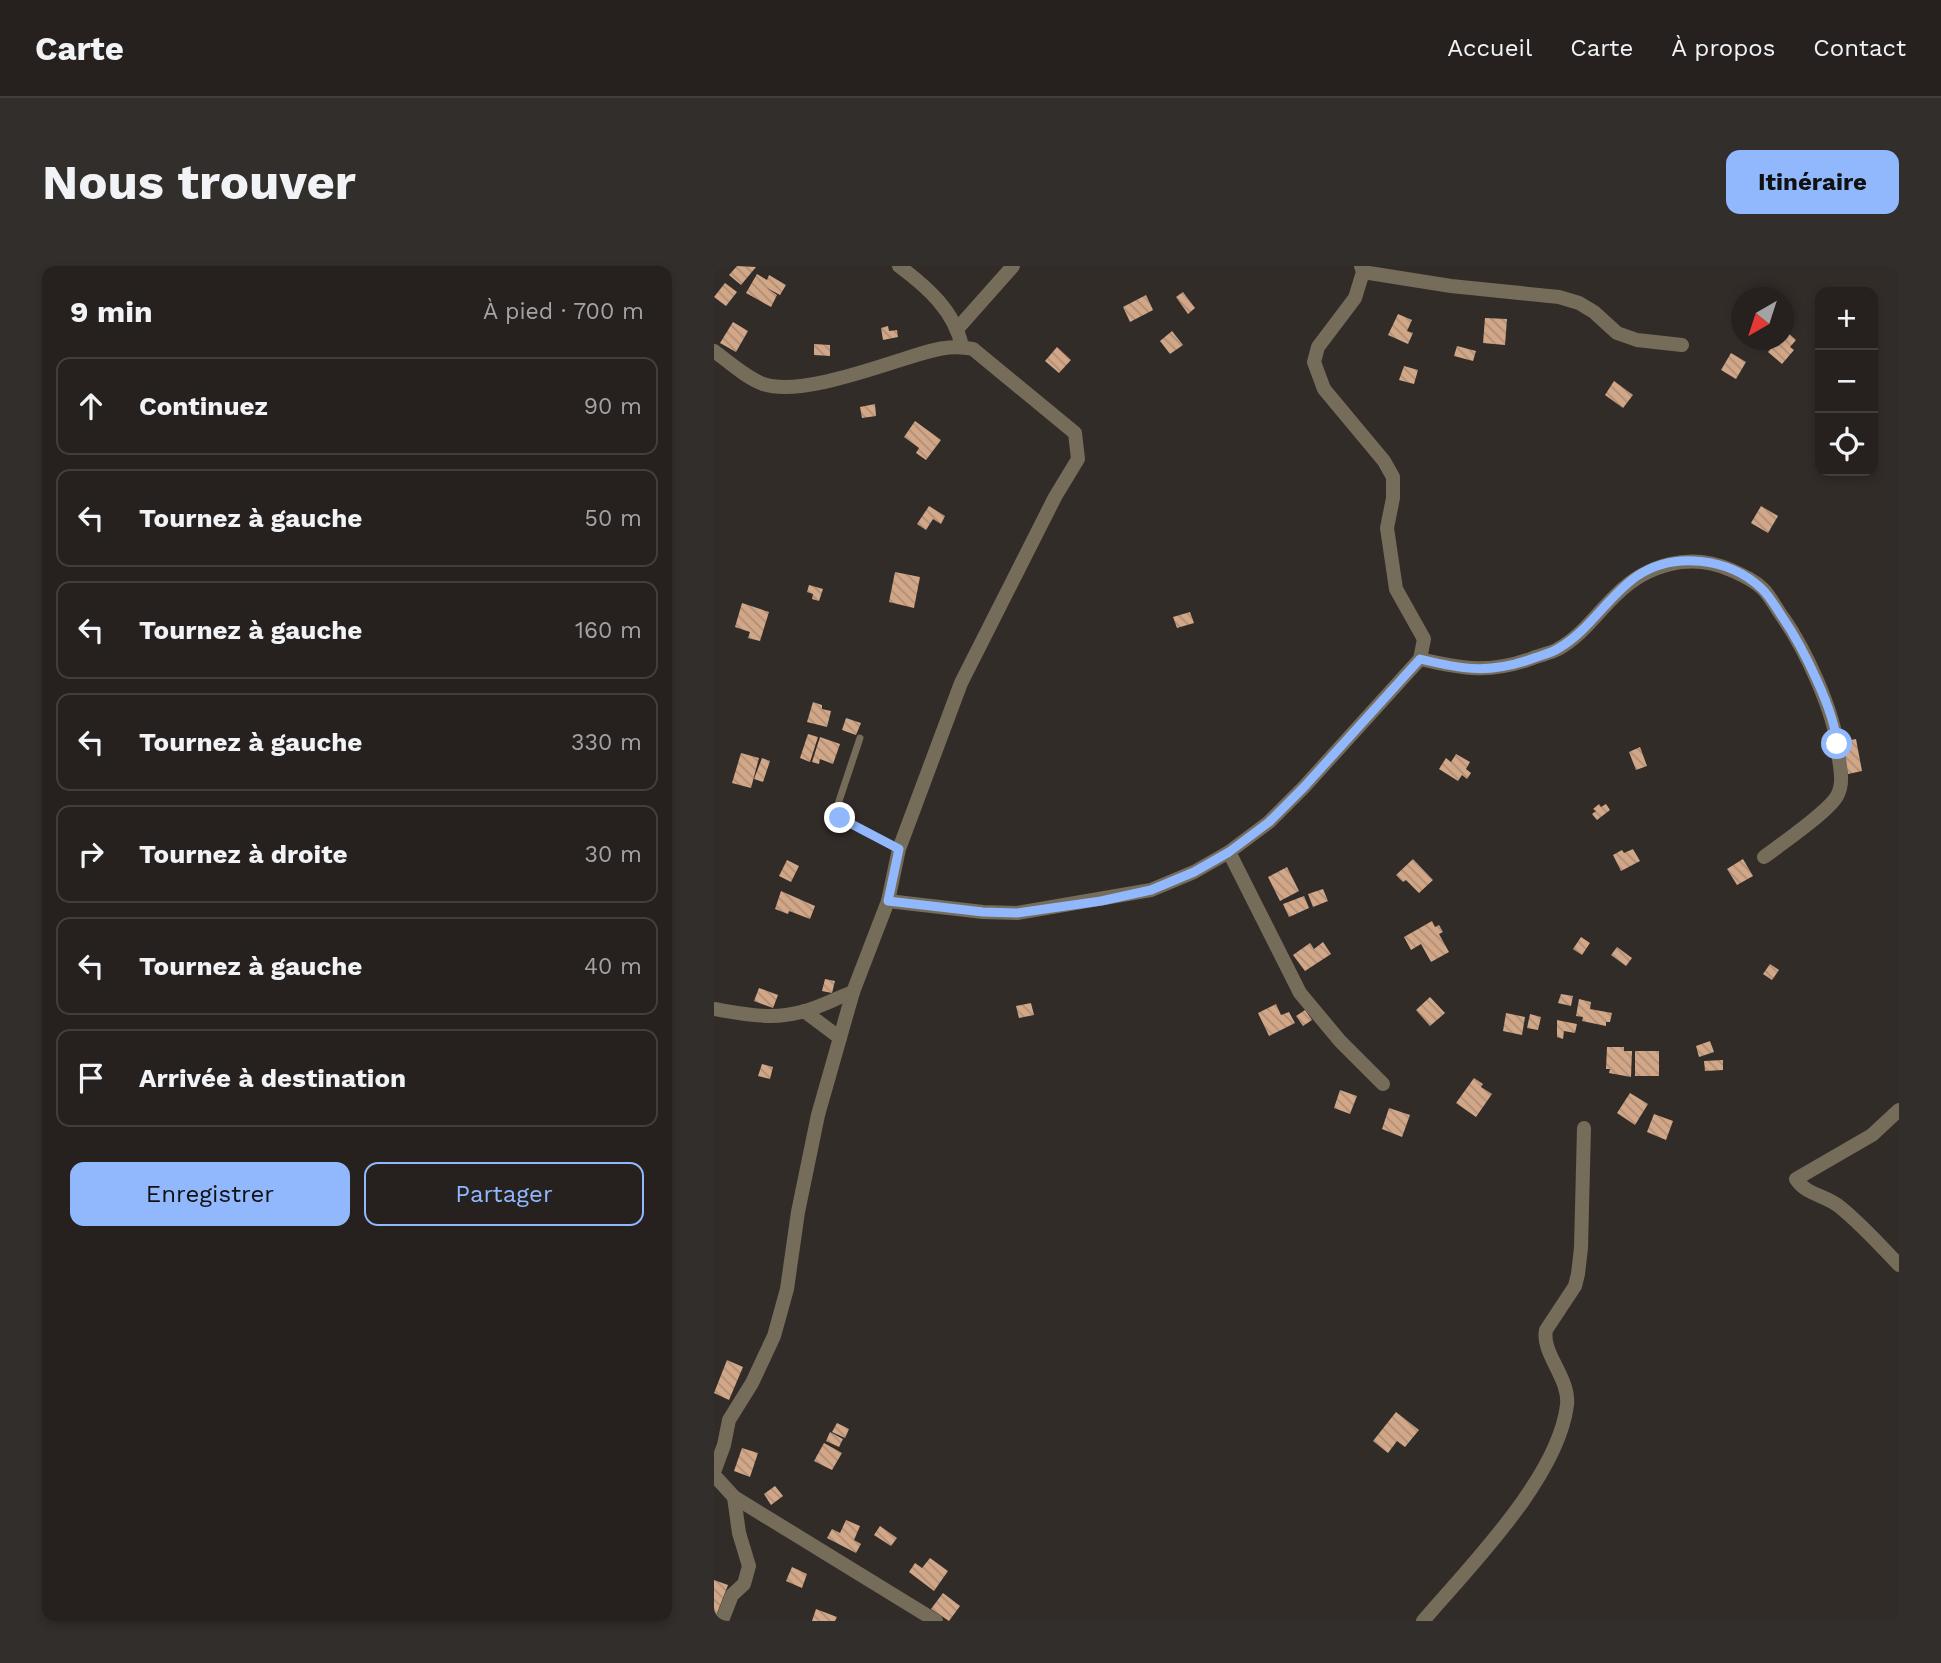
<!DOCTYPE html>
<html lang="fr">
<head>
<meta charset="utf-8">
<style>
	:root { --surface:#26211f; --page:#322e2c; --text:#f1f3f6; --muted:#a4a3a4; --line:#423e3d; --accent:#91b8fd }
	body { margin:0; font-family:"Work Sans",sans-serif; background:var(--page); color:var(--text) }
	.controls { position:absolute; right:21px; top:21px; display:grid; overflow:hidden; border-radius:14px; box-shadow:0 4px 10px #0003 }
	.controls button { width:63px; height:63px; display:grid; place-items:center; padding:0; border:0; border-bottom:2px solid var(--line); background:var(--surface); color:var(--text); font:35px sans-serif }
	.compass { position:absolute; left:1017px; top:21px; width:63px; height:63px; border-radius:50%; background:var(--surface); box-shadow:0 4px 10px #0003; rotate:219deg }
	.stop { position:absolute; width:21px; height:21px; margin:-16px; border:5px solid #91b8fd; border-radius:50%; background:#fff }
	.stop.end { background:#91b8fd; border-color:#fff; box-shadow:0 2px 7px #0008 }
	.list { margin:0; padding:0; list-style:none }
	h2 { display:flex; justify-content:space-between; align-items:center; height:91px; margin:0; padding:0 28px; font-size:30px }
	h2 small { font-size:23px; font-weight:400; color:var(--muted) }
	.list li { display:grid; grid-template-columns:46px 1fr auto; gap:21px; align-items:center; box-sizing:border-box; height:98px; margin:0 14px 14px; padding:0 14px; border:2px solid var(--line); border-radius:14px }
	.list b { display:block; font-size:26px; white-space:nowrap }
	.list em { font-size:23px; font-style:normal; color:var(--muted) }
	.actions { display:flex; gap:14px; padding:21px 28px }
	.actions a { flex:1; padding:16px 0; border:2px solid var(--accent); border-radius:14px; text-align:center; font-size:24px; color:var(--accent) }
	.actions .main { background:var(--accent); color:#111 }
	.icon { flex:none; width:38px; height:38px; fill:none; stroke:currentColor; stroke-width:2; stroke-linecap:round; stroke-linejoin:round }
	.map { position:relative; flex:none; width:1185px; height:1355px; overflow:hidden; border-radius:14px }
	header { display:flex; align-items:center; gap:42px; box-sizing:border-box; height:98px; padding:0 35px; background:var(--surface); border-bottom:2px solid var(--line) }
	header strong { font-size:33px }
	nav { display:flex; gap:38px; margin-inline-start:auto; font-size:24px }
	.intro { display:flex; align-items:center; justify-content:space-between; box-sizing:border-box; height:168px; padding:0 42px }
	h1 { margin:0; font-size:49px }
	.button { padding:18px 32px; border-radius:14px; background:var(--accent); color:#111; font-size:24px; font-weight:700 }
	main { display:flex; gap:42px; padding:0 42px }
	aside { flex:1; background:var(--surface); border-radius:14px; box-shadow:0 4px 10px #0003 }
	.map>svg:first-child { display:block }
	.building { fill:url(#building-back-hatch) }
	.lines { fill:none; stroke-linecap:round; stroke-linejoin:round }
	.service { stroke:#766c5a; stroke-width:7 }
	.minor { stroke:#766c5a; stroke-width:14 }
	.route { stroke:#91b8fd; stroke-width:9 }
</style>
</head>
<body>
<header>
<strong>Carte</strong>
<nav><a>Accueil</a><a>Carte</a><a>À propos</a><a>Contact</a></nav>
</header>
<div class="intro"><h1>Nous trouver</h1><a class="button">Itinéraire</a></div>
<main>
<aside>
<h2>9 min<small>À pied · 700 m</small></h2>
<ul class="list">
<li><svg class="icon" aria-label="ahead" viewBox="0 0 24 24"><path d="M12 20V5M6 11l6-6 6 6"/></svg><div><b>Continuez</b></div><em>90 m</em></li>
<li><svg class="icon" aria-label="left" viewBox="0 0 24 24"><path d="M17 20v-9H6M10 6l-5 5 5 5"/></svg><div><b>Tournez à gauche</b></div><em>50 m</em></li>
<li><svg class="icon" aria-label="left" viewBox="0 0 24 24"><path d="M17 20v-9H6M10 6l-5 5 5 5"/></svg><div><b>Tournez à gauche</b></div><em>160 m</em></li>
<li><svg class="icon" aria-label="left" viewBox="0 0 24 24"><path d="M17 20v-9H6M10 6l-5 5 5 5"/></svg><div><b>Tournez à gauche</b></div><em>330 m</em></li>
<li><svg class="icon" aria-label="right" viewBox="0 0 24 24"><path d="M7 20v-9h11M14 6l5 5-5 5"/></svg><div><b>Tournez à droite</b></div><em>30 m</em></li>
<li><svg class="icon" aria-label="left" viewBox="0 0 24 24"><path d="M17 20v-9H6M10 6l-5 5 5 5"/></svg><div><b>Tournez à gauche</b></div><em>40 m</em></li>
<li><svg class="icon" aria-label="arrive" viewBox="0 0 24 24"><path d="M6 21V4h12l-3 4 3 4H6"/></svg><div><b>Arrivée à destination</b></div></li>
</ul>
<div class="actions"><a class="main">Enregistrer</a><a>Partager</a></div>
</aside>
<div class="map">
<svg width="1185" height="1355" viewBox="0 0 1185 1355">
	<defs>
		<pattern id="building-back-hatch" width="6" height="6" patternUnits="userSpaceOnUse" patternTransform="scale(1.75)"><rect width="6" height="6" fill="#d2a788"/><path d="M-1 5l2 2M0 0l6 6M5-1l2 2" fill="none" stroke="#ae8e76"/></pattern>
	</defs>
	<rect width="100%" height="100%" fill="#322c29"/>
	<g class="building">
		<path d="M23,0L42,1L27,19L15,9Z"/>
		<path d="M43,8L53,14L55,9L72,19L66,29L53,22L63,29L57,41L32,27Z"/>
		<path d="M11,17L23,26L12,40L0,31Z"/>
		<path d="M469,26L481,42L474,48L462,31Z"/>
		<path d="M432,29L439,44L416,56L409,41Z"/>
		<path d="M684,48L698,54L693,65L699,67L694,78L674,69Z"/>
		<path d="M771,52L793,53L791,79L769,77Z"/>
		<path d="M19,56L34,65L22,86L6,77Z"/>
		<path d="M174,60L175,65L183,64L184,71L169,74L167,62Z"/>
		<path d="M458,65L469,79L456,88L446,75Z"/>
		<path d="M1072,65L1082,74L1076,81L1080,84L1068,98L1054,86L1065,74H1070Z"/>
		<path d="M100,78L116,79V90L100,89Z"/>
		<path d="M743,80L762,85L759,95L740,90Z"/>
		<path d="M343,81L357,94L345,107L331,95Z"/>
		<path d="M1017,87L1032,96L1022,113L1007,104Z"/>
		<path d="M690,100L704,104L700,118L685,114Z"/>
		<path d="M900,115L919,129L909,142L891,129Z"/>
		<path d="M161,138L162,150L148,152L146,141Z"/>
		<path d="M201,155L227,174L212,194L202,187L205,182L190,171Z"/>
		<path d="M215,240L231,250L227,258L219,253L212,264L203,258Z"/>
		<path d="M1047,240L1064,250L1054,267L1037,257Z"/>
		<path d="M181,306L206,311L200,342L175,336Z"/>
		<path d="M95,319L109,323L105,335L98,333L99,328L93,326Z"/>
		<path d="M28,337L55,346L46,375L34,372L36,366L21,361Z"/>
		<path d="M476,346L480,357L463,362L459,351Z"/>
		<path d="M99,436L108,439V443L117,445L113,461L93,456Z"/>
		<path d="M132,452L147,457L142,469L128,464Z"/>
		<path d="M94,468L104,471L96,496L86,492Z"/>
		<path d="M106,471L126,478L119,498L106,493L105,498L98,496Z"/>
		<path d="M1142,473L1148,505L1134,508L1127,476Z"/>
		<path d="M926,481L933,500L922,504L915,486Z"/>
		<path d="M27,487L45,492L37,522L18,517Z"/>
		<path d="M742,488L756,496L752,503L757,507L753,513L748,509L744,515L725,503L732,492L737,496Z"/>
		<path d="M48,492L56,495L49,516L40,513Z"/>
		<path d="M885,538L887,541L892,538L896,544L883,554L878,548L882,545L879,543Z"/>
		<path d="M919,583L926,595L907,605L899,589L908,584L910,587Z"/>
		<path d="M699,593L719,614L705,627L692,614L689,616L682,609Z"/>
		<path d="M1029,593L1039,610L1023,619L1013,603Z"/>
		<path d="M73,594L85,600L77,616L65,610Z"/>
		<path d="M573,601L585,625L566,635L554,611Z"/>
		<path d="M609,623L614,635L599,641L594,628Z"/>
		<path d="M67,625L101,640L96,653L75,645L74,648L61,643Z"/>
		<path d="M590,630L595,642L575,651L569,638Z"/>
		<path d="M718,655L721,661L725,659L729,666L725,668L735,686L717,696L707,678L697,684L690,671Z"/>
		<path d="M867,671L876,677L868,689L859,683Z"/>
		<path d="M609,676L617,688L591,705L579,689L596,677L600,683Z"/>
		<path d="M903,681L918,692L912,700L897,689Z"/>
		<path d="M1056,698L1065,704L1058,714L1049,708Z"/>
		<path d="M111,713L121,715L118,727L108,725Z"/>
		<path d="M45,722L64,729L59,742L40,735Z"/>
		<path d="M847,728L859,730L857,740L844,737Z"/>
		<path d="M716,731L731,747L716,760L702,744Z"/>
		<path d="M865,733L877,736L876,743L898,747L896,756H892V760L868,755L869,751L862,750Z"/>
		<path d="M317,737L320,749L305,752L302,740Z"/>
		<path d="M562,738L567,749L575,746L581,757L555,770L544,747Z"/>
		<path d="M591,744L598,754L589,760L582,750Z"/>
		<path d="M792,747L811,751L808,769L789,765Z"/>
		<path d="M816,748L827,751L824,764L813,762Z"/>
		<path d="M843,754L863,758L861,767L850,765L849,773L843,771Z"/>
		<path d="M996,775L1000,786L985,791L982,780Z"/>
		<path d="M893,781H910V785H918L917,811L895,807L896,803H892Z"/>
		<rect x="921" y="785" width="24" height="25"/>
		<path d="M1009,794V804L991,805L990,795Z"/>
		<path d="M48,798L59,801L56,813L44,810Z"/>
		<path d="M760,812L769,818L767,821L778,828L762,851L742,837Z"/>
		<path d="M626,824L643,830L636,848L620,842Z"/>
		<path d="M916,827L934,838L921,859L903,847Z"/>
		<path d="M675,842L696,849L688,871L668,863Z"/>
		<path d="M940,848L959,855L952,874L933,866Z"/>
		<path d="M13,1094L29,1101L15,1134L0,1127Z"/>
		<path d="M682,1146L705,1164L691,1181L683,1175L674,1187L659,1175Z"/>
		<path d="M123,1157L135,1163L131,1172L118,1166Z"/>
		<path d="M116,1166L129,1173L125,1181L112,1175Z"/>
		<path d="M110,1177L128,1187L118,1204L100,1195Z"/>
		<path d="M28,1182L44,1187L36,1211L20,1205Z"/>
		<path d="M61,1220L69,1230L57,1239L50,1228Z"/>
		<path d="M132,1254L146,1260L140,1274L147,1278L142,1287L113,1272L118,1263L126,1267Z"/>
		<path d="M166,1260L183,1272L177,1280L160,1269Z"/>
		<path d="M216,1292L234,1305L220,1325L195,1306L201,1297L208,1302Z"/>
		<path d="M78,1301L93,1308L88,1322L72,1315Z"/>
		<path d="M0,1314L14,1319L0,1355Z"/>
		<path d="M229,1327L246,1340L235,1355L217,1343Z"/>
		<path d="M102,1343L123,1351L121,1355H98Z"/>
	</g>
	<g class="lines">
		<path class="service" d="M146,472L122,544L126,552L185,583"/>
		<g class="minor">
			<path d="M185,0C213,21 241,45 248,81"/>
			<path d="M647,0L649,6L641,32L604,81L600,96L610,123L670,195L679,211V232L673,262L682,323L710,373L706,393"/>
			<path d="M649,6L737,20L845,31L865,37L880,46L903,67L923,74L968,79"/>
			<path d="M244,62L299,0"/>
			<path d="M0,85C15,96 31,111 49,118C85,130 160,102 196,91C218,84 237,78 259,83L361,167L364,193L341,231L247,417L185,583L174,635L139,726L104,849L84,946L73,1023L60,1070L38,1117L15,1154L10,1179L0,1206"/>
			<path d="M515,586L586,727L626,775L669,818"/>
			<path d="M174,635L269,646L303,647L437,624L480,606L515,586L555,556L590,521L706,393C749,403 777,408 819,392C827,389 837,387 844,383C868,370 883,347 902,329C933,298 976,286 1017,304C1028,309 1040,314 1049,323C1057,331 1063,344 1070,353C1092,385 1120,445 1124,484C1125,499 1131,516 1123,530C1114,546 1066,579 1050,591"/>
			<path d="M0,743C30,748 58,754 87,746C105,742 122,732 139,726"/>
			<path d="M90,745L126,772"/>
			<path d="M1185,844L1158,869L1082,913C1092,929 1112,929 1126,941C1147,958 1166,979 1185,999"/>
			<path d="M0,1209L20,1231L222,1355"/>
			<path d="M9,1352L18,1329L30,1318L35,1300L25,1267L20,1231"/>
			<path d="M709,1355C756,1300 844,1212 853,1139C856,1112 827,1087 832,1064L861,1020L864,1008L867,982L870,862"/>
		</g>
	</g>
	<g class="lines">
		<path class="route" d="M126,552L185,583L174,635L269,646L303,647L387,635L437,624L480,606L515,586L555,556L590,521L706,393C750,404 777,408 820,392C828,389 838,387 845,382C876,364 894,330 923,310C960,285 1015,292 1047,322C1056,330 1062,342 1069,352C1088,380 1121,445 1123,478"/>
	</g>
</svg>
<div class="controls">
<button>+</button>
<button>−</button>
<button><svg class="icon" aria-label="locate" viewBox="0 0 24 24"><circle cx="12" cy="12" r="6"/><path d="M12 2v4M12 18v4M2 12h4M18 12h4"/></svg></button>
</div>
<svg class="compass" viewBox="-18 -18 36 36"><path d="M0-13l5 13h-10z" fill="#e53935"/><path d="M0 13l5-13h-10z" fill="#a4a3a4"/></svg>
<div class="stop" style="left:1123px;top:478px"></div>
<div class="stop end" style="left:126px;top:552px"></div>
</div>
</main>
</body>
</html>
